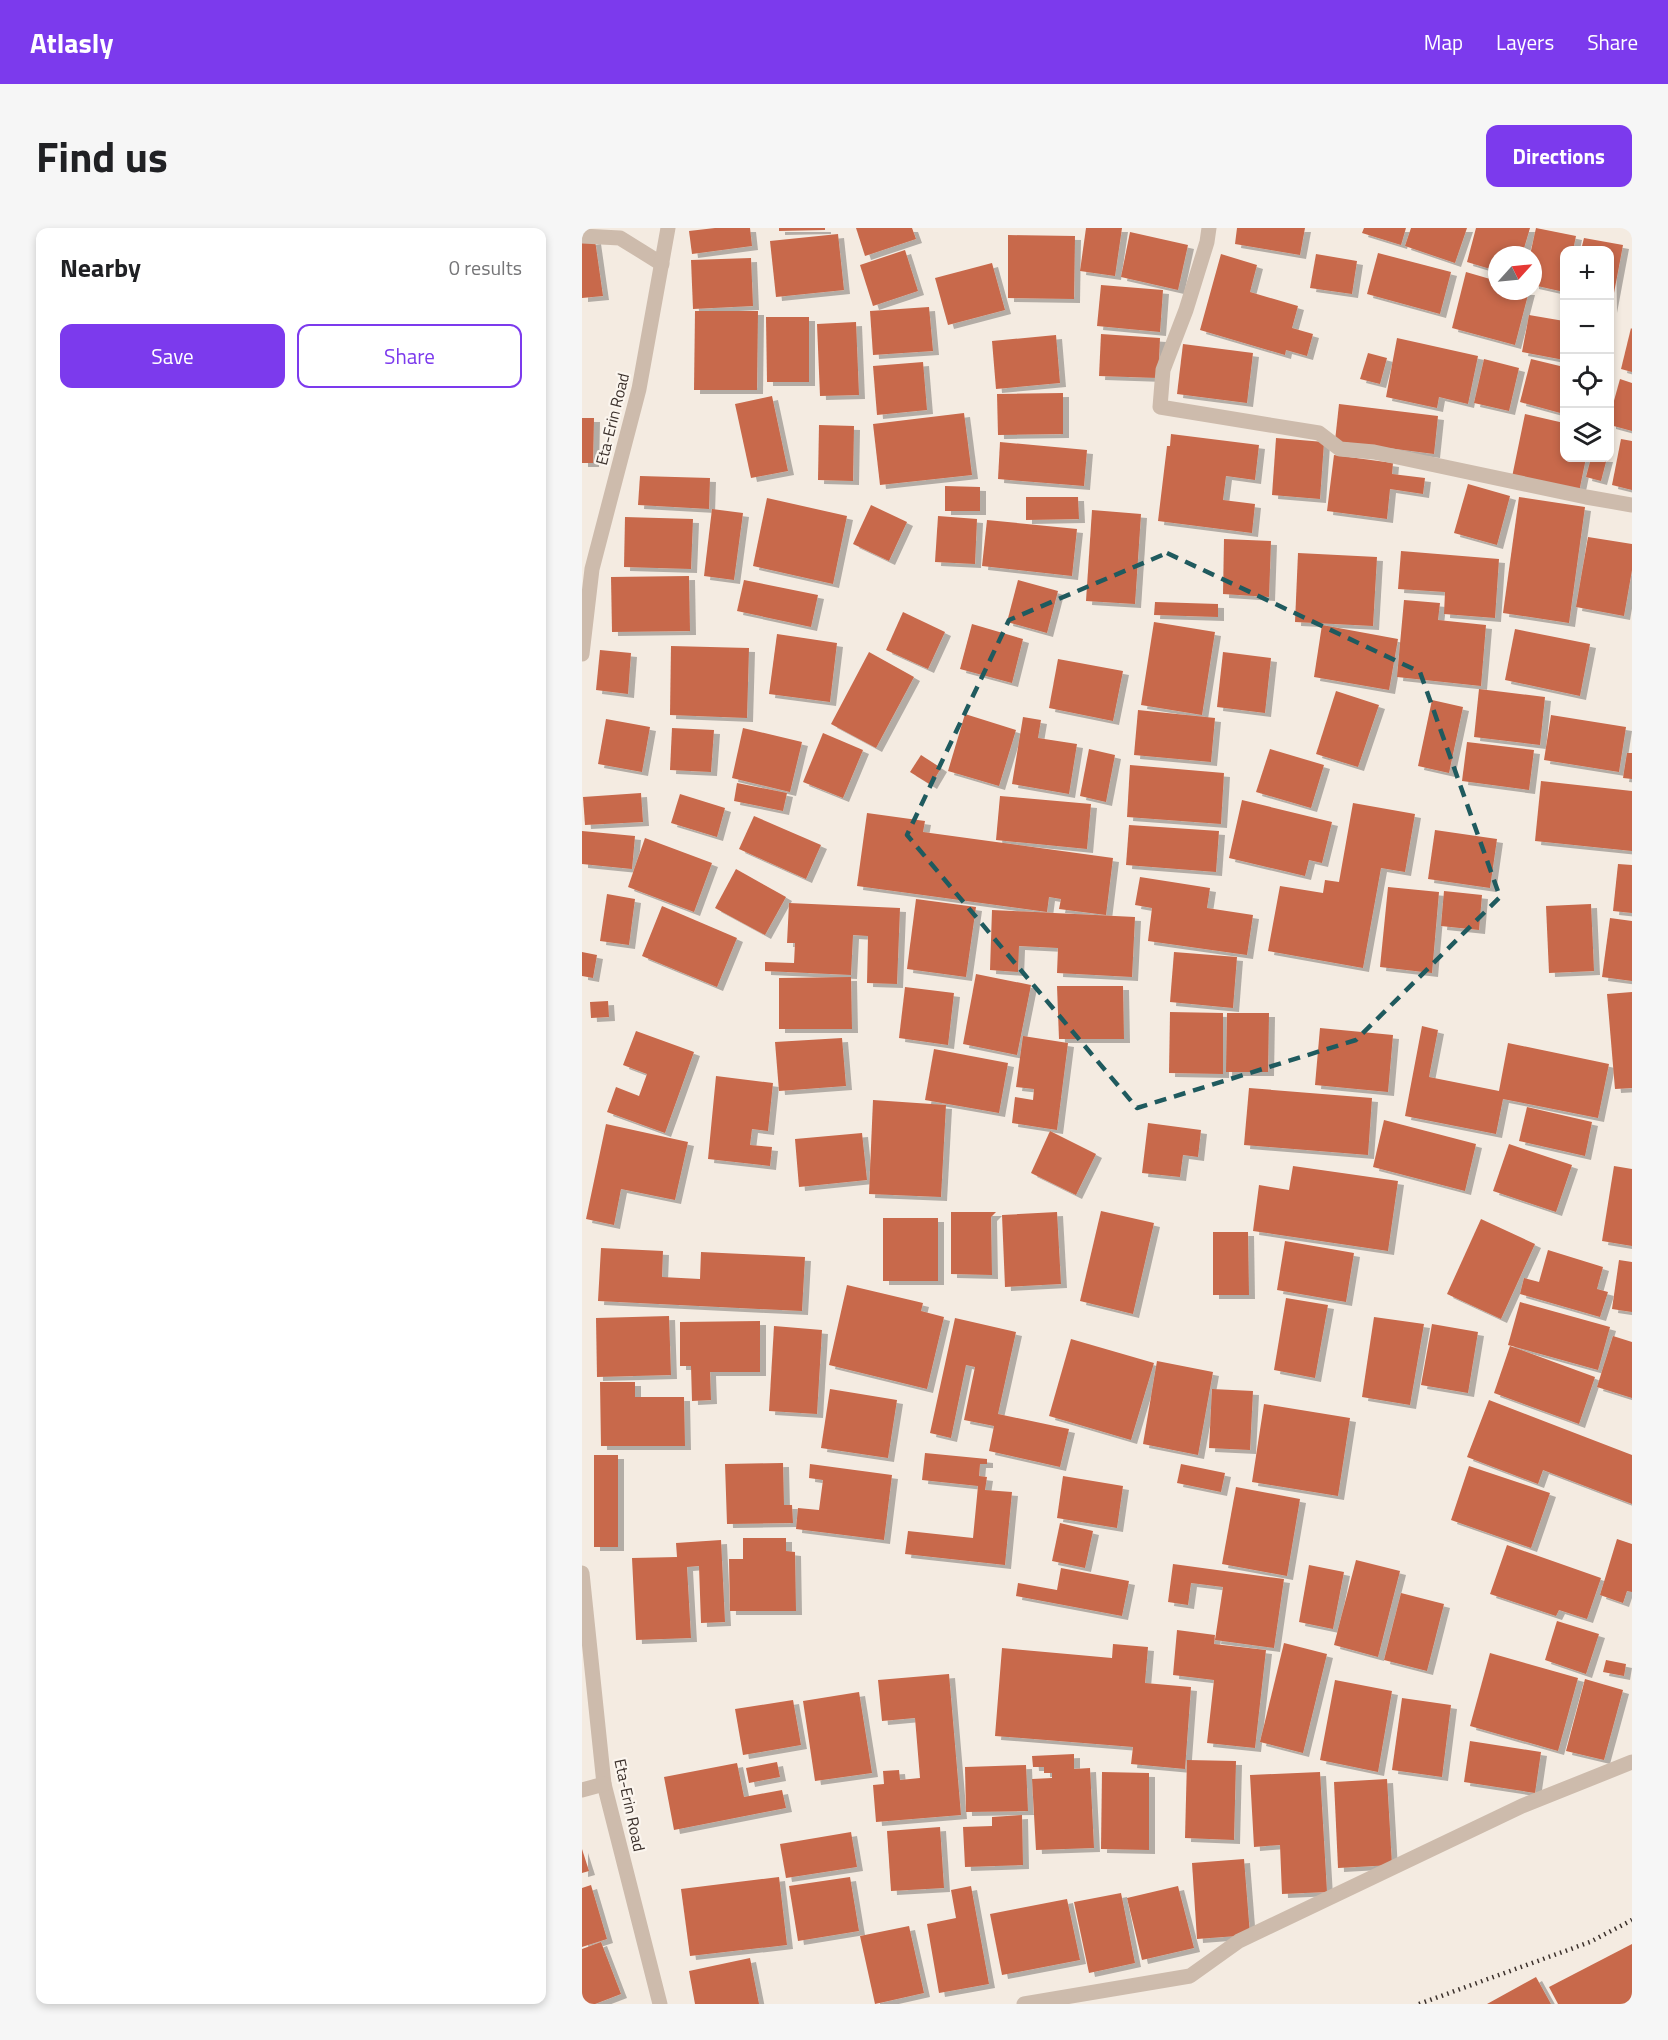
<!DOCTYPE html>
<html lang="en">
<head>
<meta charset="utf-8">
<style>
	:root { --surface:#fff; --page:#f6f6f6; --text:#202124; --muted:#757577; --line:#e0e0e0; --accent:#7c3aed }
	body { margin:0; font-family:"Titillium Web",sans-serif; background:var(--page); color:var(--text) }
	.controls { position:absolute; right:18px; top:18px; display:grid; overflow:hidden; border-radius:12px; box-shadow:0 3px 9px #0003 }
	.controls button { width:54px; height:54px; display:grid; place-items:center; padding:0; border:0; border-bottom:2px solid var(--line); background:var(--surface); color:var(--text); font:30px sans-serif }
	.compass { position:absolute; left:906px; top:18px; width:54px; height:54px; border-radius:50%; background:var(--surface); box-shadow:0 3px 9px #0003; rotate:63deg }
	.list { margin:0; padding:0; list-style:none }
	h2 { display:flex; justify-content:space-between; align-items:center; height:78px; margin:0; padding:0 24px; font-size:26px }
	h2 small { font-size:20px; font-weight:400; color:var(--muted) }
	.actions { display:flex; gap:12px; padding:18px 24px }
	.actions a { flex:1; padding:14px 0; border:2px solid var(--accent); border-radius:12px; text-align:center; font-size:21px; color:var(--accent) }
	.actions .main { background:var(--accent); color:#fff }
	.icon { flex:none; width:33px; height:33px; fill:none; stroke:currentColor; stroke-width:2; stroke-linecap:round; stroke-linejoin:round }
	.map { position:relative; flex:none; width:1050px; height:1776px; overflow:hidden; border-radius:12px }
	header { display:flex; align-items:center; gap:36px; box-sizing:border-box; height:84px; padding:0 30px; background:var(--accent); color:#fff }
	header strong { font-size:28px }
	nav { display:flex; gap:33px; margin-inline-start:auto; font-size:21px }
	.intro { display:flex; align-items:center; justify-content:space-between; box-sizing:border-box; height:144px; padding:0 36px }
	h1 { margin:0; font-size:42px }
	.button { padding:15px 27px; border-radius:12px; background:var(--accent); color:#fff; font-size:21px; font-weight:700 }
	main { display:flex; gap:36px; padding:0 36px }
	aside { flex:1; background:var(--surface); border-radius:12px; box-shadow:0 3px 9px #0003 }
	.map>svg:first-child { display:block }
	.building { fill:#c8694b; filter:url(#shadow) }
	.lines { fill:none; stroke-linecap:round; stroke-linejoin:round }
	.street { stroke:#cdbbac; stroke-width:15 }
	.rail { stroke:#3b302b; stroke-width:4.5; stroke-dasharray:1.5 4.5; stroke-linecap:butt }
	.marked { fill:none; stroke:#1f5a5e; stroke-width:4.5; stroke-dasharray:12 8; stroke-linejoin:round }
	.labels { text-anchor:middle; stroke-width:4.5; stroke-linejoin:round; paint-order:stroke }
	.street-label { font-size:16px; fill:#3b302b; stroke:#fbf5ee }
</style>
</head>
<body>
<header>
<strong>Atlasly</strong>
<nav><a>Map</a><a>Layers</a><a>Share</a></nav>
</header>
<div class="intro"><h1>Find us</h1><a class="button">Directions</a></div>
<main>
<aside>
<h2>Nearby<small>0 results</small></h2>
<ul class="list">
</ul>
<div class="actions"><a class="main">Save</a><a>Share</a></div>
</aside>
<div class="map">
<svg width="1050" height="1776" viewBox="0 0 1050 1776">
	<defs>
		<filter id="shadow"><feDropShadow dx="6" dy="4" stdDeviation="0" flood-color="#0004"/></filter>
	</defs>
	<rect width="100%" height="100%" fill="#f4ebe1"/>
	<g class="building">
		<path d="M133,0H168L170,18L110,26L107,3Z"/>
		<path d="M197,0H243V2L197,3Z"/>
		<path d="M274,0H330L334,11L283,28Z"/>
		<path d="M504,0H540L533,48L498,43Z"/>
		<path d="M655,0H723L718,27L653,16Z"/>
		<path d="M782,0H824L819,17L780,5Z"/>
		<path d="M829,0H885L873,35L823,18Z"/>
		<path d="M894,0H948L940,27H915V43L885,34Z"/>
		<path d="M954,0L994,8L991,22H982V64L951,57V27H948Z"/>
		<path d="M548,4L606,17L596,62L539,49Z"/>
		<path d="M256,6L262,62L194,69L188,13Z"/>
		<path d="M426,7L493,8L492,71L426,70Z"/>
		<path d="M1002,10L1041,17L1029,81L1028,22H999Z"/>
		<path d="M13,12L21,68L0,70V14Z"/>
		<path d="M323,22L336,63L291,78L278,37Z"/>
		<path d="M796,25L869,44L858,86L785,66Z"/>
		<path d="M639,26L675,37L668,64L716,78L710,100L731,106L725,128L704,122L703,127L618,102Z"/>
		<path d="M734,26L775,33L770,66L728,60Z"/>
		<path d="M169,30L171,78L111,81L109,32Z"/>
		<path d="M410,35L423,82L366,97L353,50Z"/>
		<path d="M884,44L915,53V63H947L933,117L870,100Z"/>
		<path d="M519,57L581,62L578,104L515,98Z"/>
		<path d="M347,79L351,123L291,127L288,83Z"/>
		<path d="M113,83H176L175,162H112Z"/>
		<path d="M947,87L982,93V132L940,124Z"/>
		<path d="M184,89H227V154H185Z"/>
		<path d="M274,94L277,167L238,168L235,96Z"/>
		<path d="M1049,100L1050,101V144L1039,141Z"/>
		<path d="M519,106L578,110L576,150L517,148Z"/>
		<path d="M474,107L478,155L414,161L410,113Z"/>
		<path d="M815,110L896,128L886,176L857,169L855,180L804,169Z"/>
		<path d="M601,116L671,125L665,175L595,166Z"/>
		<path d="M786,125L805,130L798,156L778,151Z"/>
		<path d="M902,131L937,140L927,183L892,175Z"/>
		<path d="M949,131L982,139V186L938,174Z"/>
		<path d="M341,134L345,182L295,187L291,138Z"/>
		<path d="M1038,151L1050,155V203L1028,197V187Z"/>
		<path d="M481,165V206L416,207L415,166Z"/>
		<path d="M190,168L206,243L169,250L153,176Z"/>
		<path d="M757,176L856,188L852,226L753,213Z"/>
		<path d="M382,185L390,247L298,257L291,196Z"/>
		<path d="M943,186L982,195V230H1004L997,264L930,249Z"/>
		<path d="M0,190H12L11,235H0Z"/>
		<path d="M237,197L272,198L271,253L236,252Z"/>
		<path d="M589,206L677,217L673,252L644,248L641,272L673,276L670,305L576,293L585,218H588Z"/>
		<path d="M694,210L742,214L738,271L690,267Z"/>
		<path d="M1039,211L1050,213V262L1030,257Z"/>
		<path d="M418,214L505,222L502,258L416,251Z"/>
		<path d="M752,227L811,235L810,246L843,250L841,266L808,261L805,291L745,283Z"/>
		<path d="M1009,230H1025L1019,253L1004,249Z"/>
		<path d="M58,248L128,250L127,281L56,277Z"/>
		<path d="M886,256L928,268L915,317L872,305Z"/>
		<path d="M363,258L398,259V283H363Z"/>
		<path d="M444,269H496L497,291L444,292Z"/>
		<path d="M937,269L1003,279L987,395L921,385Z"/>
		<path d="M185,270L265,288L251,356L171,338Z"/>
		<path d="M289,277L325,294L307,333L271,316Z"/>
		<path d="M130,281L161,285L152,352L122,348Z"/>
		<path d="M510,282L559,286L553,376L504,373Z"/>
		<path d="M356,288L395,291L393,336L353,334Z"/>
		<path d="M43,289L111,291L109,341L42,339Z"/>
		<path d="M405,292L495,301L490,348L400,338Z"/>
		<path d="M1006,309L1050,316V342L1042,388L994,379Z"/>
		<path d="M642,311L689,313L687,369L641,366Z"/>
		<path d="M819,323L917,331L913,390L862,386L863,364L816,361Z"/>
		<path d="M716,325L795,329L791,398L713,394Z"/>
		<path d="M107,348L108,403L30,404L29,349Z"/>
		<path d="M162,352L236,367L229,399L155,383Z"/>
		<path d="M436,352L476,363L465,405L425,394Z"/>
		<path d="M822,372L858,375L856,392L904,397L899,458L815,449Z"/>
		<path d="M573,374L636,376V389L572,387Z"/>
		<path d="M321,384L363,404L346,441L304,422Z"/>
		<path d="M572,394L633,404L620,487L559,477Z"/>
		<path d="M390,396L441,411L430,455L378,441Z"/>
		<path d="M740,397L816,411L807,462L732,449Z"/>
		<path d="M933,401L1008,416L998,468L923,452Z"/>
		<path d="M195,406L255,415L248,474L187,466Z"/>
		<path d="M89,418L167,420L165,490L88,487Z"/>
		<path d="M18,422L49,425L46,466L14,462Z"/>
		<path d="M287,424L332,449L294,520L249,496Z"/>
		<path d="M641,424L689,430L683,485L635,479Z"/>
		<path d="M476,431L541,443L531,493L467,480Z"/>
		<path d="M897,461L963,469L958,517L892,509Z"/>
		<path d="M754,463L797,477L776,539L734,526Z"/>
		<path d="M850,472L881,479L867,545L836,538Z"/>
		<path d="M556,482L633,490L629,534L552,527Z"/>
		<path d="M383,486L434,502L417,558L366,543Z"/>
		<path d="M969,487L1044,499L1037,544L962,532Z"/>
		<path d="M441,489L459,492L456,510L495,516L487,566L430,556Z"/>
		<path d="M24,491L68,499L60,544L16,536Z"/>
		<path d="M90,500L132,502L129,544L88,542Z"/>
		<path d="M161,500L220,514L208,564L150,550Z"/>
		<path d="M241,505L281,522L261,570L221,554Z"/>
		<path d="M885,514L952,522L947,562L880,553Z"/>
		<path d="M507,521L533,527L524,574L498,568Z"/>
		<path d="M688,521L742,537L729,580L674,564Z"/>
		<path d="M1045,525H1050V551L1041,550Z"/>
		<path d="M339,527L359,540L349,557L328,544Z"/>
		<path d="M548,537L642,545L639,596L545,589Z"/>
		<path d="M959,553L1050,563V623L953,613Z"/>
		<path d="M155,555L205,565L201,583L152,573Z"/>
		<path d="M59,565L61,594L3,597L1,569Z"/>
		<path d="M98,566L143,580L135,609L89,595Z"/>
		<path d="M418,568L509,576L505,621L414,612Z"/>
		<path d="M660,572L750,594L740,635L727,632L723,648L647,630Z"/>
		<path d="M771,575L833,586L823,644L799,640L781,740L686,723L698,658L741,665L743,652L757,654Z"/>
		<path d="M285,585L343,593L341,604L531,630L524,687L477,681L479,671L467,669L465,684L275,658Z"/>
		<path d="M172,588L239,617L224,651L157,621Z"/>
		<path d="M547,597L637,603L634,644L544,637Z"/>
		<path d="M853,602L915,611L908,660L846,651Z"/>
		<path d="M0,603L53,608L50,641L0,636Z"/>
		<path d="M63,610L130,635L112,684L46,659Z"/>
		<path d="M1036,636L1050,637V685L1031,683Z"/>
		<path d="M154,641L204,669L183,707L133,680Z"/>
		<path d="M558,649L628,660L625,680L671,687L665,727L566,713L570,680L553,677Z"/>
		<path d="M806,659L857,664L850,745L798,739Z"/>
		<path d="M862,663L900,667L897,702L859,698Z"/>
		<path d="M25,666L53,671L47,717L18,713Z"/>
		<path d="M334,671L394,679L384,749L325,741Z"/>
		<path d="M207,675L318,680L315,756L285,755L286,708L271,707L269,747L183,743V734L212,735L213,715H205Z"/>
		<path d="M1009,676L1012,743L967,745L964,678Z"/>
		<path d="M80,678L155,710L135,759L60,728Z"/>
		<path d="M410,682L553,689L550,749L475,745L476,720L437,718L436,744L408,742Z"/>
		<path d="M1028,690L1050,693V753L1020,749Z"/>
		<path d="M0,724L15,727L11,750L0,748Z"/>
		<path d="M592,724L655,729L651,780L588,774Z"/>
		<path d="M394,746L449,757L435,827L381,816Z"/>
		<path d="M269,749L270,801H197V750Z"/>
		<path d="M475,758H541L542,811H477Z"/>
		<path d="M323,759L372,765L366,817L317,810Z"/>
		<path d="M1050,764V860L1033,861L1025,766Z"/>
		<path d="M26,773L27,789L9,790L8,774Z"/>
		<path d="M588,784L641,785V846L587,845Z"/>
		<path d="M645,785H687L686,844H644Z"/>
		<path d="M840,798L856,802L847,849L917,863L926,815L1027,836L1016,890L921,871L914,906L823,888Z"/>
		<path d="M738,800L811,807L806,864L733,857Z"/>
		<path d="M54,803L112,824L83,905L25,884L34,859L57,868L65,846L41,837Z"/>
		<path d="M441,808L486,815L475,902L430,895L433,869L451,872L452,861L434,859Z"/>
		<path d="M260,810L264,858L197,863L193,814Z"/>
		<path d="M352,821L426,835L417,885L343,872Z"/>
		<path d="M134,848L191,855L186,903L170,901L168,917L190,919L188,938L126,931Z"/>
		<path d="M667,860L790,870L786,927L662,917Z"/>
		<path d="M291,872L364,877L359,969L287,966Z"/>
		<path d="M945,879L1010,894L1003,928L937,913Z"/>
		<path d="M802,892L894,916L883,963L791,939Z"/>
		<path d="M566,895L619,902L616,929L601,927L598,949L560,945Z"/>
		<path d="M24,896L106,914L93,972L39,961L32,997L4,991Z"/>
		<path d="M468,903L514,926L494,967L449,945Z"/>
		<path d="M280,905L285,952L217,959L213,911Z"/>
		<path d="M927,916L990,937L974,984L911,963Z"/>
		<path d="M711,938L816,953L806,1023L671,1003L677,957L707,962Z"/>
		<path d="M1032,938L1050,941V1018L1020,1013Z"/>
		<path d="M519,983L572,995L551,1086L498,1073Z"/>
		<path d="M369,984H414L409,989L410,1047L369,1046Z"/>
		<path d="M475,984L479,1056L423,1059L420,987Z"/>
		<rect x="301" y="990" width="55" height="63"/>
		<path d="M899,991L953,1016L919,1091L865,1066Z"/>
		<path d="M631,1004H666L667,1067H631Z"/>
		<path d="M703,1013L772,1025L764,1074L695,1062Z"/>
		<path d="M19,1020L81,1023L80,1049L118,1051L119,1024L223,1029L220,1083L16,1073Z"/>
		<path d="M966,1022L1021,1039L1015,1061L1026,1064L1018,1089L938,1066L942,1050L957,1054Z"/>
		<path d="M1037,1032L1050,1034V1084L1030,1081Z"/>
		<path d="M265,1057L341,1075L339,1083L362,1089L345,1161L247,1137Z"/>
		<path d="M704,1070L746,1077L733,1150L692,1142Z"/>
		<path d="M938,1074L1028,1099L1016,1142L926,1117Z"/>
		<path d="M87,1088L89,1147L15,1149L14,1090Z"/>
		<path d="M792,1089L842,1096L828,1177L780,1169Z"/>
		<path d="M373,1090L434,1104L416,1186L487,1201L478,1239L407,1223L412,1198L382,1192L393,1139L384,1137L369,1210L348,1205Z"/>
		<path d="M178,1093V1144H128L129,1172L110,1173L109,1138H98V1094Z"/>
		<path d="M850,1096L896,1104L886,1165L839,1157Z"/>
		<path d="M192,1098L240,1102L235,1186L187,1183Z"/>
		<path d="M1031,1108L1050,1114V1170L1015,1159Z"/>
		<path d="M489,1111L572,1135L549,1212L467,1188Z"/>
		<path d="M928,1118L1013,1149L997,1196L912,1165Z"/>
		<path d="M575,1133L631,1144L616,1227L561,1216Z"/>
		<path d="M18,1154H53V1169H102L103,1218H19Z"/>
		<path d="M248,1161L315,1172L306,1230L239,1220Z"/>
		<path d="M630,1161L671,1163L668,1222L627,1220Z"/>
		<path d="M907,1172L1050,1227V1276L961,1242L956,1256L885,1229Z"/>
		<path d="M682,1176L768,1190L756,1268L670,1254Z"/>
		<path d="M343,1225L405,1231V1236H398L397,1248L405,1249L403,1262L430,1264L423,1337L323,1326L326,1303L391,1310L396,1258L340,1252Z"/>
		<rect x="12" y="1227" width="24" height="92"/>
		<path d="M201,1235L202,1277H210L211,1295L145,1296L143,1236Z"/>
		<path d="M228,1236L310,1247L302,1312L214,1301L216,1280L237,1282L241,1252L227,1250Z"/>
		<path d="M599,1236L643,1245L639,1264L595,1255Z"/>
		<path d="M887,1238L968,1265L949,1320L869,1292Z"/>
		<path d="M481,1248L541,1258L535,1300L475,1290Z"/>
		<path d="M654,1259L718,1271L705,1348L640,1336Z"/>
		<path d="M478,1295L511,1303L503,1340L470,1333Z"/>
		<path d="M161,1310H204V1323L213,1324L214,1383H148L147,1331H161Z"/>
		<path d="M1035,1311L1050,1316V1364L1045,1363L1041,1375L1018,1367Z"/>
		<path d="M139,1312L143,1394L119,1395L117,1338L105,1339L109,1410L54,1412L50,1330L95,1329L94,1315Z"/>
		<path d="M925,1317L1019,1350L1005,1391L977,1382L974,1388L908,1366Z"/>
		<path d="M774,1332L818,1343L796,1429L752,1417Z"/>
		<path d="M591,1336L702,1351L692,1420L633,1412L641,1359L609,1355L606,1377L586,1374Z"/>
		<path d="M727,1337L762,1344L751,1401L717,1394Z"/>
		<path d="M479,1340L547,1353L540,1388L434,1368L436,1355L475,1362Z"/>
		<path d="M819,1365L862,1376L845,1443L802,1432Z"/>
		<path d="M975,1393L1017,1406L1004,1446L963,1432Z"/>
		<path d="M595,1402L633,1407L632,1416L684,1422L673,1520L625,1515L632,1452L591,1447Z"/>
		<path d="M702,1415L745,1426L721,1525L678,1514Z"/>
		<path d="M531,1416L566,1419L563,1455L609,1459L603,1541L549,1536L551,1519L413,1508L420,1420L530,1430Z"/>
		<path d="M908,1425L996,1450L976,1523L888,1498Z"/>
		<path d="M1024,1432L1044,1436L1042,1448L1021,1444Z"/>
		<path d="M367,1446L379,1587L294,1594L291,1557L302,1556L301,1543L317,1542L318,1552L338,1550L333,1490L300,1493L296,1452Z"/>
		<path d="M1003,1451L1041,1462L1022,1532L984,1523Z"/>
		<path d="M753,1452L810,1463L796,1544L738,1532Z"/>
		<path d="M277,1464L290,1545L233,1553L221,1473Z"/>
		<path d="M820,1470L869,1477L860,1549L810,1542Z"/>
		<path d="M211,1472L219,1517L161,1527L153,1481Z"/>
		<path d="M888,1513L959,1524L953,1565L882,1554Z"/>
		<path d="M492,1526V1541L508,1540L512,1620L454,1622L450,1551L470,1550V1545H462V1539H451L450,1528Z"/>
		<path d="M605,1532L654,1533L652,1612L603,1610Z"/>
		<path d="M195,1534L198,1549L167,1555L164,1540Z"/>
		<path d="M155,1535L162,1569L200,1562L204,1580L92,1602L82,1549Z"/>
		<path d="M444,1537L446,1583L384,1584L383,1539Z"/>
		<path d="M520,1544L567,1545V1622L519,1621Z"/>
		<path d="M738,1544L745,1664L700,1666L698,1617L672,1619L668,1547Z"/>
		<path d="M805,1551L810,1637L756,1640L752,1554Z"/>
		<path d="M440,1587L441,1637L383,1639L381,1599L410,1598V1589Z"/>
		<path d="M358,1599L362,1660L309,1663L305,1603Z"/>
		<path d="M269,1604L275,1639L204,1650L198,1616Z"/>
		<path d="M0,1621L7,1643L0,1645Z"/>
		<path d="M662,1631L668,1707L615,1711L610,1635Z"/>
		<path d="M197,1649L205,1717L108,1728L99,1661Z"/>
		<path d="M268,1649L277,1703L216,1713L207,1658Z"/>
		<path d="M9,1657L25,1711L0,1719V1660Z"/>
		<path d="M389,1658L407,1756L357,1765L345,1696L374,1690L369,1662Z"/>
		<path d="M596,1658L612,1720L560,1732L545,1670Z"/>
		<path d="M539,1665L553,1735L507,1745L492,1674Z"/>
		<path d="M485,1671L498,1732L420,1747L408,1686Z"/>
		<path d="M327,1698L342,1765L293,1776L278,1708Z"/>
		<path d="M19,1714L39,1766L13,1776H0V1721Z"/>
		<path d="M1050,1716V1776H976L967,1759Z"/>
		<path d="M168,1730L177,1776H113L107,1743Z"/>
		<path d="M954,1749L969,1776H905Z"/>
	</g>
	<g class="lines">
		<g class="street">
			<path d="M627,0L625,14L604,82L581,142L578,179L737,205L758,221L792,224L1004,269L1050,277"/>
			<path d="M0,8L38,10L80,36"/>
			<path d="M0,426L10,341L57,161L86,0"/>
			<path d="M0,1345L22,1556L78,1776"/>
			<path d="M0,1562L22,1556"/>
			<path d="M442,1776L608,1748L657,1713L940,1578L1050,1534"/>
		</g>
		<path class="rail" d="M837,1776L1008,1714L1050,1692"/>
	</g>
	<path class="marked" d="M585,325L838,444L918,669L774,812L555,880L325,607L427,392Z"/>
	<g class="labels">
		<g class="street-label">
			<text transform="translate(30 191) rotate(-76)" y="6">Eta-Erin Road</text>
			<text transform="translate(48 1577) rotate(78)" y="6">Eta-Erin Road</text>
		</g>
	</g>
</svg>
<div class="controls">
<button>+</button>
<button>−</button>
<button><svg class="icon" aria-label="locate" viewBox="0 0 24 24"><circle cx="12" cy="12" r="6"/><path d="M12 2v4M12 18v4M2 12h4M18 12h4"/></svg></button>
<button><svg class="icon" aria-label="layers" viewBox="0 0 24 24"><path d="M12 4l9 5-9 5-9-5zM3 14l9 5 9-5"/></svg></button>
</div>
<svg class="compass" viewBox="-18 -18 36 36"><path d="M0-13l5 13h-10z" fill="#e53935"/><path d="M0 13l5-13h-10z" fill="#757577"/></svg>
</div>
</main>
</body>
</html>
